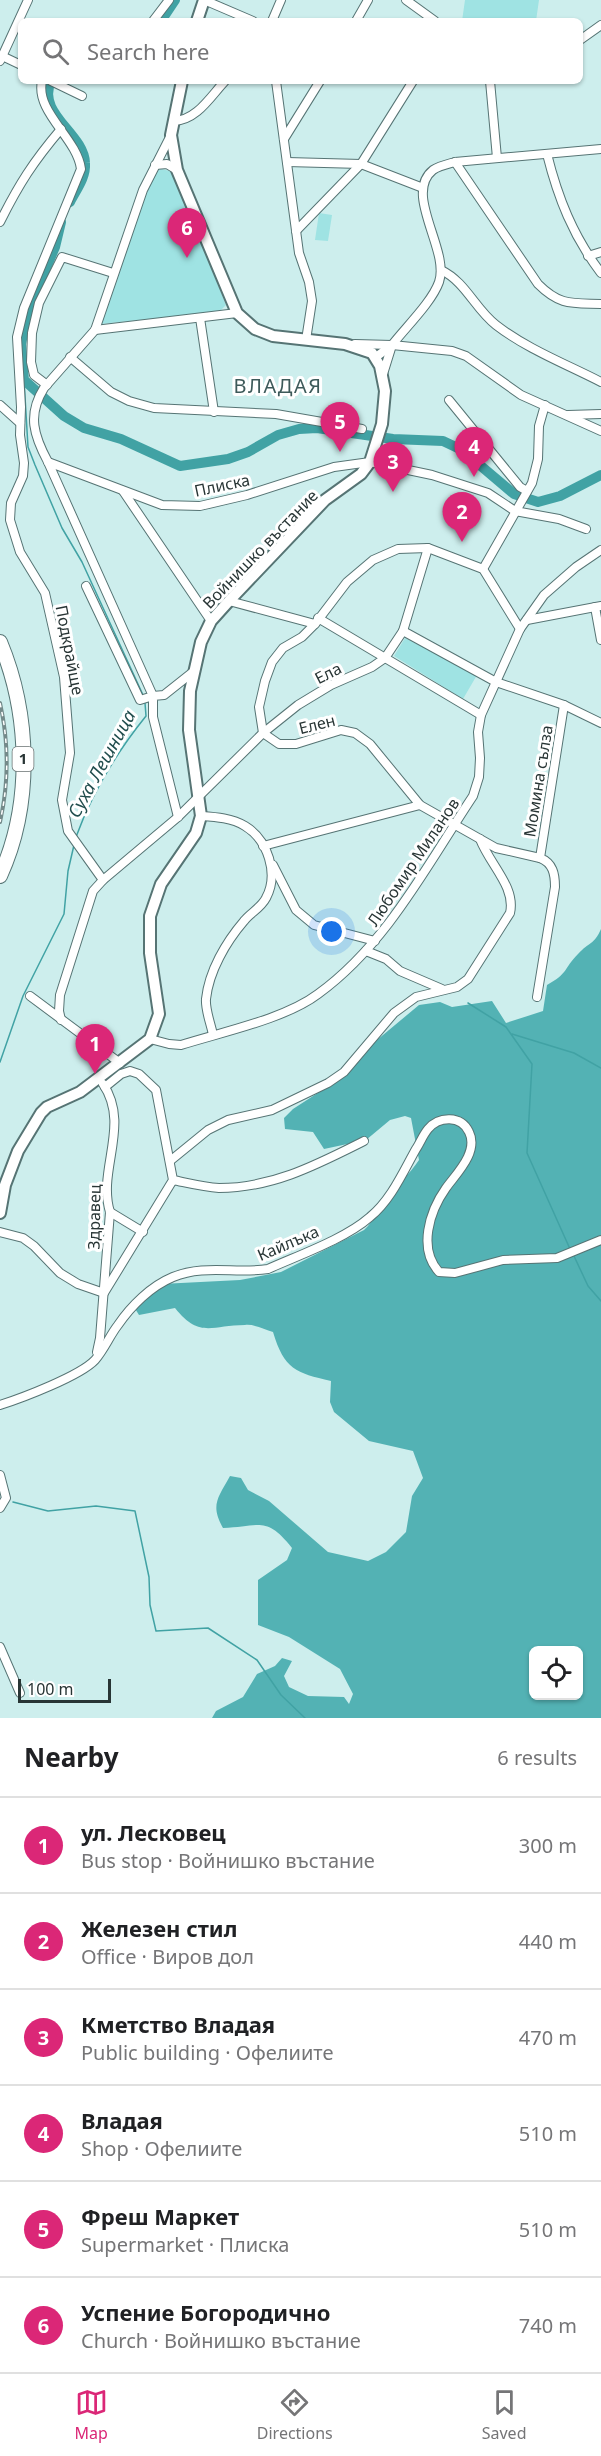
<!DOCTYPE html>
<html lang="en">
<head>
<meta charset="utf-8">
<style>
	:root { --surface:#fff; --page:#f6f6f6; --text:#202124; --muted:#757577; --line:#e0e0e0; --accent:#db2777 }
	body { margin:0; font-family:"Noto Sans",sans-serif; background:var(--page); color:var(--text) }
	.controls { position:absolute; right:18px; bottom:18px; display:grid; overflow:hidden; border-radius:9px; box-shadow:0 2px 4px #0004 }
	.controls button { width:54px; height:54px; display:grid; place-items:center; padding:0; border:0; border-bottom:2px solid var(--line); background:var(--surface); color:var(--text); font:30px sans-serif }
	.scale { position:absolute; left:18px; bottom:15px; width:93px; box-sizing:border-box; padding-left:6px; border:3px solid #283535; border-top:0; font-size:16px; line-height:21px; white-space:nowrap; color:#283535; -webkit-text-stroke:4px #fff; paint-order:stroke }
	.you { position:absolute; left:332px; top:932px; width:21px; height:21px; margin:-15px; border:4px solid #fff; border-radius:50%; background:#1a73e8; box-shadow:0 0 0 9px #1a73e833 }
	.badge { display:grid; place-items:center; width:39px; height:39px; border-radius:50%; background:var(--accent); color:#fff; font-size:20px; font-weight:700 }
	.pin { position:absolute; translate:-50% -50px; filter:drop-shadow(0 2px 3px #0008) }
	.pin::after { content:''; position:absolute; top:32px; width:21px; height:18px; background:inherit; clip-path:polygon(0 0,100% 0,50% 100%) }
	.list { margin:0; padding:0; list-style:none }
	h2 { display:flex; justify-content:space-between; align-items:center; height:78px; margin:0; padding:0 24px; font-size:26px }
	h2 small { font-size:20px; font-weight:400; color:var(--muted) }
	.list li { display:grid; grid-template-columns:39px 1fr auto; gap:18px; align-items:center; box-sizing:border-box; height:96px; padding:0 24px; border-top:2px solid var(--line) }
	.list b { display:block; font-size:22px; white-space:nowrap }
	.list p { margin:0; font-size:20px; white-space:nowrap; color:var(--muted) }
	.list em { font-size:20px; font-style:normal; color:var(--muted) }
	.icon { flex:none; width:33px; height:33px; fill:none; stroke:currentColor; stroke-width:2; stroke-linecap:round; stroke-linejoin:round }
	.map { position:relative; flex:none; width:601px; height:1718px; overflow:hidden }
	.search { position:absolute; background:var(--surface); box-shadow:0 2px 4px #0004; left:18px; right:18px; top:18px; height:66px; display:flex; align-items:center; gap:15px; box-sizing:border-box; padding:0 21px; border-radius:9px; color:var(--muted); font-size:22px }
	.sheet { height:654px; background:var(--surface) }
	nav { display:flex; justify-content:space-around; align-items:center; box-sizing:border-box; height:84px; border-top:2px solid var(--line); background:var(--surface); font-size:16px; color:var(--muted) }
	nav a { display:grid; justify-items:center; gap:3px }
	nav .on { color:var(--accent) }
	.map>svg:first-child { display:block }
	.green { fill:#9fe3e3 }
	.forest { fill:#53b2b4; fill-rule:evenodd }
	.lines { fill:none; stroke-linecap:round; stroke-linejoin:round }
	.stream { stroke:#41a2a4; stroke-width:1.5 }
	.river { stroke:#41a2a4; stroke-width:10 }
	.street-casing { stroke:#567474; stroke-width:10 }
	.secondary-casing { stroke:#567474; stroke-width:14 }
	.highway-casing { stroke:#567474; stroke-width:16 }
	.street { stroke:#fff; stroke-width:8 }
	.secondary { stroke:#fff; stroke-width:10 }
	.highway { stroke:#fff; stroke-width:14 }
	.rail-casing { stroke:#748a8a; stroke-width:4 }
	.rail { stroke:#fff; stroke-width:1.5; stroke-dasharray:4.5; stroke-linecap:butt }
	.labels { text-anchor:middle; stroke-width:6; stroke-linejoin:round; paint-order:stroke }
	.shield { fill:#fff; stroke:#687272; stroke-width:1.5 }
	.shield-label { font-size:15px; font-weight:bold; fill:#283535 }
	.street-label { font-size:16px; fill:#283535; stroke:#fff }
	.water-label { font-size:18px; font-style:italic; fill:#224e4e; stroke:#fff }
	.quarter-label { font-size:20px; letter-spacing:1.5px; fill:#3d5a5a; stroke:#fff }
</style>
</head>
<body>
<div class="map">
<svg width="601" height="1718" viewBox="0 0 601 1718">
	<rect width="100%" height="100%" fill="#cdeeed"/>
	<g class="green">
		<path d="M465,0H539L536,21H462Z"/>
		<path d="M162,169L173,172L226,305L219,312L100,324L152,175L156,170Z"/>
		<path d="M319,213L332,215L328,241L315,240Z"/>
		<path d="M405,638L477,675L463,699L394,656Z"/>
	</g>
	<path class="forest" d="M601,929V1718H212L216,1711L243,1697L257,1674L275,1666L282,1658L292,1661L284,1676L289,1687L308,1696L344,1697L349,1704L353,1694L340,1669L289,1637L258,1625V1580L287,1560L292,1548C266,1515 259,1527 223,1528C210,1505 218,1498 230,1476L241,1478L248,1490L269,1501L328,1552L368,1561L386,1552L406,1532L412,1496L423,1478L413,1451L369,1441L334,1412L330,1402L331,1381C296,1373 284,1369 273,1332C264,1329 254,1324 245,1325C211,1325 200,1339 175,1308L139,1315L134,1307L161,1284L240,1280L281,1272L364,1230C375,1220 377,1208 386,1197C398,1184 409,1175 419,1160L411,1118L405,1116L390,1120L366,1140L324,1149L313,1132L285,1129L284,1118L293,1109L344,1076L371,1045L419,1005L440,1002L452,1007L492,1001L506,1023L543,1011L547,985C569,973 563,969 578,954C589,942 594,945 601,929ZM534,1650H578V1696H534Z"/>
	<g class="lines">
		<g class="stream">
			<path d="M24,380L28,447L35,465L62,528L82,562L143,695"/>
			<path d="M76,837C92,793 117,752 146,716L145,703"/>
			<path d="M468,1003L506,1027L532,1064L527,1153L570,1249"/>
			<path d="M512,1034L574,1053L601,1068"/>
			<path d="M0,1062L23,996L64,914L68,871L74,845"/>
			<path d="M574,1256L588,1286L601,1301"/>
			<path d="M13,1502L48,1511L96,1506L135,1511L149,1577L150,1605L156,1631L208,1628L257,1660L281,1695L305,1718"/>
		</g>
		<g class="river">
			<path d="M161,21L175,0"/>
			<path d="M51,81C36,114 84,133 85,163C86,178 76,190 70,202"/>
			<path d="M61,222L55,247L28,310L21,344L23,369L24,380L64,416L84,428L121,439L180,466L228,459L248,452L278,435L299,429L317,428L393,439L443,441L462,450L514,494L538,502L560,496L601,475"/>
		</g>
		<g class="street-casing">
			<g id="street">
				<path d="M204,0L253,21"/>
				<path d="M406,0L435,21"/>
				<path d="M153,21L169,0"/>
				<path d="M272,21L281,0"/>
				<path d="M356,21L368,0"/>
				<path d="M580,40L601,25"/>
				<path d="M2,56L21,65"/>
				<path d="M0,61L28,0"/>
				<path d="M42,81C35,112 77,138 81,169L24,308L17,337L21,407L20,435L24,463L23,476L11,503L10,520L20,552L45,593L64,677L70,753L62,800L68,831L103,880"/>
				<path d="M51,81L82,96"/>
				<path d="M276,81L299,253L309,282L312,301L306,340"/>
				<path d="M490,81L497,158"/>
				<path d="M174,121C197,120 210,97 225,81"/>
				<path d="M284,139L320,81"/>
				<path d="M547,154C558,198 573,236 601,273"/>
				<path d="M287,162L361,164L423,188"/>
				<path d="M455,162L538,284C560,306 572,303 601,304"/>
				<path d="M155,165L167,164L177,170"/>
				<path d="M0,222C19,184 33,162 61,129"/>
				<path d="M296,231L361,164L413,81"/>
				<path d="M588,256L601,252"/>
				<path d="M441,270C466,282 475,309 496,325C527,349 566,364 601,382"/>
				<path d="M200,318L214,412"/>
				<path d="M95,330L237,313"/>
				<path d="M355,344L392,345L383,374"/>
				<path d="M392,345C405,328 432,302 439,282C450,250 403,194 433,170C439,166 448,164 455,162L601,149"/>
				<path d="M70,357L111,392L129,401L154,408L276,414L362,429"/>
				<path d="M376,357L392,345L452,351L466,356L521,395L601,431"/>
				<path d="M47,385L34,375L31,362L32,333L39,303L62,257L113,273"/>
				<path d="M449,400L520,487L527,491"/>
				<path d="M0,405L20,423"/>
				<path d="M568,415L601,414"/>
				<path d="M48,462L162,505L200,506L247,495L334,467L370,462L432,475L488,493L515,511L559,519L586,529"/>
				<path d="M123,491L211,621"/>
				<path d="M483,569L532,483L538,459L539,426L545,405"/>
				<path d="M86,586L140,700L153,696L48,462C34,436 27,415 44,388L95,330L143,190L171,135"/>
				<path d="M229,601L315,624"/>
				<path d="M595,607L601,640"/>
				<path d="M318,618L481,715"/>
				<path d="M527,620L601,606"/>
				<path d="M520,629L483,569L428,548L398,549L373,560L347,582L315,624L302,637L283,648L272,662L265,681L259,707L263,733L279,744H296L341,730L355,733L370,744L420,805L496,848L540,858"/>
				<path d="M403,631L496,682L564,705L601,723"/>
				<path d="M201,816C216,817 232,818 245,826C268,840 279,874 266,898C261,908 250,913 244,921C226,942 209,971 206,999C205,1010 211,1024 213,1035"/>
				<path d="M178,817L153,717V696L164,695L193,672"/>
				<path d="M263,846L420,805"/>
				<path d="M273,865L296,910L314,925L375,941"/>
				<path d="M366,951L386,959L400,971L442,989"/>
				<path d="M30,996L120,1063"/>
				<path d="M537,997L555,887C555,874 553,863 540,858L564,705"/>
				<path d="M61,1020L59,1011L60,995L93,891L103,880L178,817L263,733L298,705L331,685L372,667L385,658L403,631L428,548"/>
				<path d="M150,1039L169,1044L181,1045C222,1032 285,1019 318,994C387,944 427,865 473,796L479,777L480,758L478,732L481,715L520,629L544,595L576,567L601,550"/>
				<path d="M170,1161L208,1130L228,1120L272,1110L328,1083L344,1072L394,1013L416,997L457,987L468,979L510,913C516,887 490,865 480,839"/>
				<path d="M173,1180C188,1183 204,1187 219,1188C273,1188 318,1164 364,1141"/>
				<path d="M110,1212L143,1232"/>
				<path d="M0,1232L23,1238L34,1246L60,1273L78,1284L104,1293L173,1180L156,1090L139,1074L130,1071L121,1074L105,1087"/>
				<path d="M97,1352L100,1338L110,1212C97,1170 131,1125 103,1084"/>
				<path d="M0,1405C22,1398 80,1376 95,1360C104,1350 110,1335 118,1325C131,1306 151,1286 173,1277C204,1264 236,1274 268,1269C299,1255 345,1239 370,1217C391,1200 403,1172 416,1149C420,1143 423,1135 428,1129C439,1116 461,1115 469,1132C479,1152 456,1174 446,1188C429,1212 418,1249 439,1272L455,1273L503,1260L557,1258L601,1240"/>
				<path d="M0,1475L6,1498L0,1508"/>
				<path d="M0,1647L20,1693"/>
			</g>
		</g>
		<g class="secondary-casing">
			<g id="secondary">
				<path d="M197,21L204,0"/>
				<path d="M0,1213L5,1185L18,1151L41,1113L47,1107L80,1092L150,1039L159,1014L150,953V916L161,884L196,833L201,816L189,730L190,691L201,642L211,621L229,601L325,500L361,474L370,462L382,424L385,391L380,366L372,353L345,344L273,336L255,329L237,313L177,170L171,135L182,81"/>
			</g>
		</g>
		<g class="highway-casing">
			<path id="highway" d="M0,642C30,714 33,804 0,876"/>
		</g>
		<use href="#street" class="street"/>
		<use href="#secondary" class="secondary"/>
		<use href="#highway" class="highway"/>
		<g class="rail-casing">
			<path id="rail" d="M0,703C9,743 9,782 0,822"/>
		</g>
		<use href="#rail" class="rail"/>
	</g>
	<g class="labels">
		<rect class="shield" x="12.5" y="747" width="21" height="24" rx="4.5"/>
		<g class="shield-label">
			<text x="23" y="764">1</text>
		</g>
		<g class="street-label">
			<text transform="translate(222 485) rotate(-12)" y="6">Плиска</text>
			<text transform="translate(260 549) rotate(-46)" y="6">Войнишко въстание</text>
			<text transform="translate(70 650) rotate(79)" y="6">Подкрайще</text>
			<text transform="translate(328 673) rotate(-27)" y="6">Ела</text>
			<text transform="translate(317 724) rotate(-14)" y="6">Елен</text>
			<text transform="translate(538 781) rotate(-81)" y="6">Момина сълза</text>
			<text transform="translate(413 862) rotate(-56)" y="6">Любомир Миланов</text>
			<text transform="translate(94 1217) rotate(-89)" y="6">Здравец</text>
			<text transform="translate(288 1243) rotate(-23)" y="6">Кайлъка</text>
		</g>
		<g class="water-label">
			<text transform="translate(102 764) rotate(-61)" y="6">Суха Лешница</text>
		</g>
		<g class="quarter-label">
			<text x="278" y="393">ВЛАДАЯ</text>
		</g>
	</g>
</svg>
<div class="controls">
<button><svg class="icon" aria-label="locate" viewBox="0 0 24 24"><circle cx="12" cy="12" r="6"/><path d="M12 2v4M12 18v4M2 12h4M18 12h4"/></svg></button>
</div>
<div class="scale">100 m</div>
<div class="you"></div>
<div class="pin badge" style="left:95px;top:1074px">1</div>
<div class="pin badge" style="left:462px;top:542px">2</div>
<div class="pin badge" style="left:393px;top:492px">3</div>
<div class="pin badge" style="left:474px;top:477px">4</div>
<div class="pin badge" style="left:340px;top:452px">5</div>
<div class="pin badge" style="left:187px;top:258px">6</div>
<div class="search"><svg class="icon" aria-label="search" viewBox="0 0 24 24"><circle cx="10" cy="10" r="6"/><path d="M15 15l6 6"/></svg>Search here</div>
</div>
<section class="sheet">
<h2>Nearby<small>6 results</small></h2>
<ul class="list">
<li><span class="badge">1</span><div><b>ул. Лесковец</b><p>Bus stop · Войнишко въстание</p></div><em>300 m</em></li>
<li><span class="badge">2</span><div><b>Железен стил</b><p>Office · Виров дол</p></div><em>440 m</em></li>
<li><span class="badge">3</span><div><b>Кметство Владая</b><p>Public building · Офелиите</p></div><em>470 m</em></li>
<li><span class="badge">4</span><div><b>Владая</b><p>Shop · Офелиите</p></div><em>510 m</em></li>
<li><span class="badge">5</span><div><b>Фреш Маркет</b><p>Supermarket · Плиска</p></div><em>510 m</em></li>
<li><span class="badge">6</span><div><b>Успение Богородично</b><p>Church · Войнишко въстание</p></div><em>740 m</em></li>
</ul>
</section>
<nav>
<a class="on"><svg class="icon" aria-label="map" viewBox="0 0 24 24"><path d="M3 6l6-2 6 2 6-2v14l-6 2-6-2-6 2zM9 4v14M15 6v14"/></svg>Map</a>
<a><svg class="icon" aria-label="directions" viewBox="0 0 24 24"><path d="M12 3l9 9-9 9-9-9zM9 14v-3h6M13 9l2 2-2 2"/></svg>Directions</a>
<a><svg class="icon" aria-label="saved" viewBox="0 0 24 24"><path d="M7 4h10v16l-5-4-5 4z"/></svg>Saved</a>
</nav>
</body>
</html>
